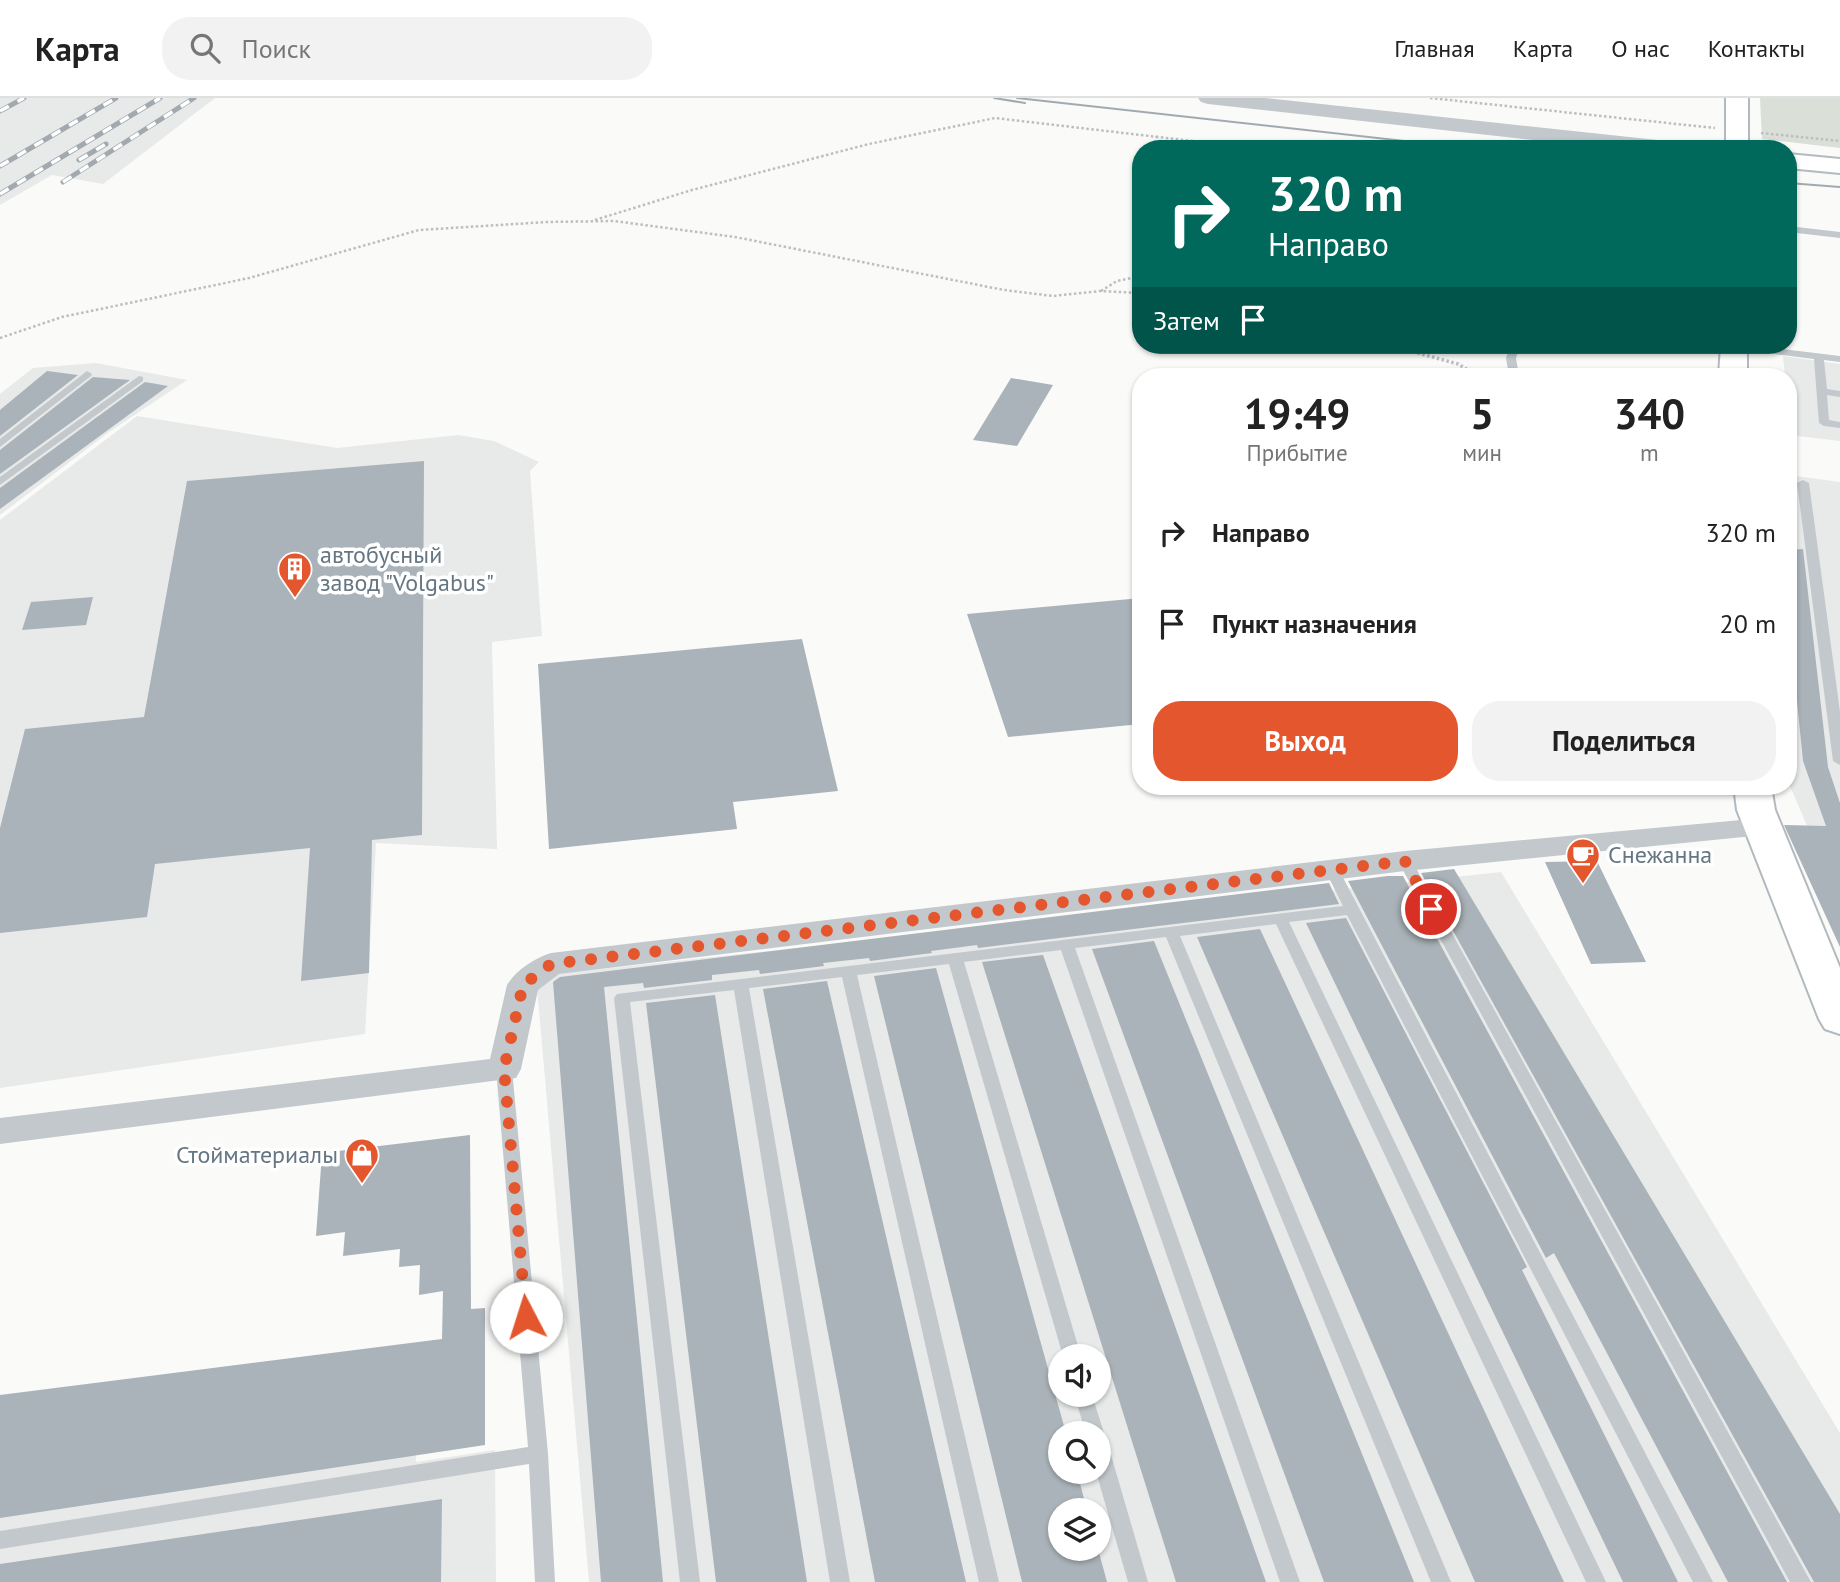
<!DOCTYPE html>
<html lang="ru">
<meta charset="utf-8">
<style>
:root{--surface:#fff;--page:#f2f2f2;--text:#222;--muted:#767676;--line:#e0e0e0;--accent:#e4572e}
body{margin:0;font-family:"PT Sans",sans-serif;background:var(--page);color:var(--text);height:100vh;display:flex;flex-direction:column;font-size:26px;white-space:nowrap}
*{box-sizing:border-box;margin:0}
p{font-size:23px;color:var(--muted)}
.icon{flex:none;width:38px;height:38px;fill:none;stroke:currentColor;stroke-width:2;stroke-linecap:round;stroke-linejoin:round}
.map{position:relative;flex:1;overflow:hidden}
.drawer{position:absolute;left:1132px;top:270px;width:665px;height:427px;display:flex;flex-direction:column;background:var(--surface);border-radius:28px;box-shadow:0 2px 5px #0004}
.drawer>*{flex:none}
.hud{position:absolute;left:1132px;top:42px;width:665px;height:214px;border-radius:28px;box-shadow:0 2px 5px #0004;background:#00695c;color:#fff;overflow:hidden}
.fabs{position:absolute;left:1048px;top:1246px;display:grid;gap:14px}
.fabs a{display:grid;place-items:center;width:63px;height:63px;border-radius:50%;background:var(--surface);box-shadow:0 2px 5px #0004;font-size:35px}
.pin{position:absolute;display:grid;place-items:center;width:60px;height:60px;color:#fff;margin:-30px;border:4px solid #fff;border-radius:50%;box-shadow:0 2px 7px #0007}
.me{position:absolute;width:77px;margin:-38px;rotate:355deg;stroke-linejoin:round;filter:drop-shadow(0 0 5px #0008)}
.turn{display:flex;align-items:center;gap:24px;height:147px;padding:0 21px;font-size:32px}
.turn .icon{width:91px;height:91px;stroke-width:2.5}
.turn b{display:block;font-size:49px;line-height:60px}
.then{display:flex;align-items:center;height:66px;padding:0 21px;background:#0003;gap:14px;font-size:26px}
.eta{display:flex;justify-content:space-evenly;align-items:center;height:119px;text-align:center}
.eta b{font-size:42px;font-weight:600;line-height:49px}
.button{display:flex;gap:14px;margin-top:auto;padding:14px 21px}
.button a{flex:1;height:80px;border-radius:28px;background:var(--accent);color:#fff;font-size:28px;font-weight:600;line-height:80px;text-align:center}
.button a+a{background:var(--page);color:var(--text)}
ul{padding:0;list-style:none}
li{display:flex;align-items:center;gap:21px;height:91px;padding:0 21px}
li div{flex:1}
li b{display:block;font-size:26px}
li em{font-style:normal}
header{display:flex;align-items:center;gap:42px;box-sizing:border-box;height:98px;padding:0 35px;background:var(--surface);border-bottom:2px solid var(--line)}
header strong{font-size:33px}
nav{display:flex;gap:38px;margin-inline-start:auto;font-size:24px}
.search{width:490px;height:63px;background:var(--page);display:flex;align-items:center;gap:18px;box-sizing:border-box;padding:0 24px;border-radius:28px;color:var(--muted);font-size:26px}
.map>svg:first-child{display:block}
.built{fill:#e8e9e9;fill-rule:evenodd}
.green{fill:#dadfd7}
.building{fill:#aab3b9}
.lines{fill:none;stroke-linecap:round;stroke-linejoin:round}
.secondary-casing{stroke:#b3babf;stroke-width:4}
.path-far1{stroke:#bbbfc2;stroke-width:2.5;stroke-dasharray:2.5 2.5;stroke-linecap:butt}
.path{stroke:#bbbfc2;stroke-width:3.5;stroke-dasharray:2.5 2.5;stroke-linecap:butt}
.service{fill:#c3c8cc;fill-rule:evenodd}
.minor{fill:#c3c8cc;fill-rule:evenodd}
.tertiary{fill:#c3c8cc;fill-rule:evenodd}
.secondary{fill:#fff;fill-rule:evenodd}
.tram{stroke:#a2aab0;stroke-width:2}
.rail-casing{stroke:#a2aab0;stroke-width:5}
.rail{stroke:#fff;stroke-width:3.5;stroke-dasharray:10;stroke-linecap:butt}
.route{stroke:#e4572e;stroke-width:12;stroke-dasharray:0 21.6}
.labels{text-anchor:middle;stroke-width:7;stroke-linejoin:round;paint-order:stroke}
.poi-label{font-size:24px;fill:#657683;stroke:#fff;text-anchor:start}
</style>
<header>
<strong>Карта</strong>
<div class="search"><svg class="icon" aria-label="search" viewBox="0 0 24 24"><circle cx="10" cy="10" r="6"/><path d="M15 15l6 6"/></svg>Поиск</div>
<nav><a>Главная</a><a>Карта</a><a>О нас</a><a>Контакты</a></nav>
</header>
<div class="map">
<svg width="1840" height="1484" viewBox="0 0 1840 1484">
<rect width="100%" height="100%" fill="#fafaf8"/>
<!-- built -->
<g class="built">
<polygon points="0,0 215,0 103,86 52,77 0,107"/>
<polygon points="1783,258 1840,266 1840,343 1789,337 1788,278 1785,278"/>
<polygon points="96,265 187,282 109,334 0,417 0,296 33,270"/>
<polygon points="137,318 337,350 458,337 494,343 539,364 530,373 542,538 492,544 497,751 376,745 365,936 0,990 0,422"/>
<polygon points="1788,377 1840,384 1840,805 1790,688 1789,677"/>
<path d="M1501,774L1840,1335V1484H589L536,878ZM1060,1258H1099V1297H1060ZM1060,1335H1099V1374H1060ZM1060,1412H1099V1451H1060Z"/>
<polygon points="417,1308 416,1364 495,1352 496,1484 0,1484 0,1362"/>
</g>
<!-- green -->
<polygon class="green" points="1760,0 1840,0 1840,50 1762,41"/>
<!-- building -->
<g class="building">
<polygon points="47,273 78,277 0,338 0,312"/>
<polygon points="93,279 130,282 0,376 0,352"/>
<polygon points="1011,280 1053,287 1017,348 973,342"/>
<polygon points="145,284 168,288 0,411 0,390"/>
<polygon points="424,363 422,737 372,742 369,875 301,883 310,750 155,766 147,819 0,835 0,730 25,631 144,619 187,383"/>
<polygon points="1803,451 1828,669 1840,705 1840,849 1784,727 1826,728 1803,663 1788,513 1788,452"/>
<polygon points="93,499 86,527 22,532 31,504"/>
<polygon points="1141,500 1141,626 1008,639 967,516"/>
<polygon points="802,541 838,693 733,704 737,731 549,751 538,566"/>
<polygon points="1597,763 1646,864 1591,866 1545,764"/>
<polygon points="1454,771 1840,1416 1840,1484 1814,1484 1421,775"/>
<polygon points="1388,778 1403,778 1787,1484 1728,1484 1554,1155 1546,1160 1348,783"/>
<polygon points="1329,785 1339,806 978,850 977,847 931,853 932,855 870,863 869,860 823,865 824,868 760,876 759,872 712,877 712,882 644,890 643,885 604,889 663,1484 601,1484 553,884 560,879"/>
<polygon points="1346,820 1527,1169 1522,1172 1678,1484 1623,1484 1306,825"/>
<polygon points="1260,831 1564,1484 1475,1484 1197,839"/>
<polygon points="1154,843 1414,1484 1324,1484 1092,851"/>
<polygon points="1043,857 1266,1484 1176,1484 982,864"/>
<polygon points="936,870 1066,1335 1060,1335 1060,1374 1077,1374 1087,1412 1060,1412 1060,1451 1098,1451 1107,1484 1022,1484 874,878"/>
<polygon points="827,883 966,1484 875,1484 763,891"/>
<polygon points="715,897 807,1484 716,1484 646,905"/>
<polygon points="470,1037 471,1211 485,1210 485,1347 0,1420 0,1297 442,1241 443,1193 419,1197 420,1167 399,1169 400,1151 343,1158 345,1134 316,1138 322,1055"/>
<polygon points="442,1401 441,1484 0,1484 0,1466"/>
</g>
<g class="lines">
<!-- secondary casing -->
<g class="secondary-casing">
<g id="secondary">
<rect x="1726" y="0" width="22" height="51"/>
<polygon points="1788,56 1840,61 1840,75 1788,70"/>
<polygon points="1721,247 1747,247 1747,278 1719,278"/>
<polygon points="1734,688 1771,688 1775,712 1840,870 1840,936 1825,931 1819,921 1737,712"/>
</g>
</g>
<!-- path-far1 -->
<g class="path-far1">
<polyline points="1430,0 1715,30"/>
<polyline points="1761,35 1840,43"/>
<polyline points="1156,38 1166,51"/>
<polyline points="595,122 692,92 869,46 995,20 1261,51"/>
<polyline points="1101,193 1117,183 1141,178"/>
<polyline points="0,240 62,219 249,180 419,132 547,124 614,123 735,139 1004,192 1053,198 1100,193 1141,195"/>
<polyline points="1386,247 1409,253"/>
</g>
<!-- path -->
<polyline class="path" points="1403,251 1458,266 1478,278"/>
<!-- service -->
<g class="service">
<polygon points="1788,128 1840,134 1840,140 1788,134"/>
<polygon points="1510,247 1520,247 1516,260 1519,278 1509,278 1506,260"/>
<polygon points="1730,247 1748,247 1840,258 1840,264 1824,262 1827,291 1840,293 1840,299 1827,297 1829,322 1840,324 1840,330 1824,328 1819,325 1814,261 1734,251 1730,250"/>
<polygon points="87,273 92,276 91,278 0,349 0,341"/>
<polygon points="139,278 143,279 143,283 0,387 0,379"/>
<polygon points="1803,382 1809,385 1840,614 1840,667 1833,663 1797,385"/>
<polygon points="1405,758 1412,763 1811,1484 1790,1484 1398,763"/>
<polygon points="1332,767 1339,772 1713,1484 1693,1484 1347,817 1289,824 1606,1484 1586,1484 1276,826 1180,838 1451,1484 1431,1484 1166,839 1075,850 1300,1484 1280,1484 1061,852 964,864 1081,1258 1063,1258 949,866 857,877 999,1484 979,1484 842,879 749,890 850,1484 830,1484 734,892 630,904 700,1484 680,1484 614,900 617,896 1343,808 1325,772"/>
<polygon points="504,965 510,967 512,971 548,1356 555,1484 535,1484 529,1366 0,1451 0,1433 528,1349 496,971 498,967"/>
<polygon points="1074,1297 1092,1297 1104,1335 1102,1341 1099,1342 1099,1335 1086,1335"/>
<polygon points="1099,1342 1106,1344 1109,1350 1148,1484 1128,1484 1096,1374 1099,1374"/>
</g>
<!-- minor -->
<path class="minor" d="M1763,720L1773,722L1778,729L1773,736L1405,773L559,876L538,892L521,971L516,980L0,1046V1020L490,961L507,887C516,872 535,860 551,855L1405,753Z"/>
<!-- tertiary -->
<polygon class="tertiary" points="1198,0 1265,0 1676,44 1684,46 1687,51 1614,51 1208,6 1201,4"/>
<!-- secondary -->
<use href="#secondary" class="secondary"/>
<!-- tram -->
<g class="tram">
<polyline points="994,0 1025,5"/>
<polyline points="1017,0 1476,51"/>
<polyline points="1788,85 1840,89"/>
</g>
<!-- rail casing -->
<g class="rail-casing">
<g id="rail">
<polyline points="0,13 24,0"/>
<polyline points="79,62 106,46"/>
<polyline points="0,68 116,0"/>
<polyline points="63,84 194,0"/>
<polyline points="0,96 160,0"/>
</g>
</g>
<!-- rail -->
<use href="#rail" class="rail"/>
</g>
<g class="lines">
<!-- route -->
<polyline class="route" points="526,1219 504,971 523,887 551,866 1405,763 1431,811"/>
</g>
<!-- icons -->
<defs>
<g id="building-pin" transform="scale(1.75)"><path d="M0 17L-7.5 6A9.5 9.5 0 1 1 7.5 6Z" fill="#e4572e" stroke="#fff"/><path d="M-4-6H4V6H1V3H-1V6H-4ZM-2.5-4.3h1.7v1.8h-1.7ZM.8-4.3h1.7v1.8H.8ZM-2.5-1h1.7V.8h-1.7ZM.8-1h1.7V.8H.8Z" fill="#fff"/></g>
<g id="cafe-pin" transform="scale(1.75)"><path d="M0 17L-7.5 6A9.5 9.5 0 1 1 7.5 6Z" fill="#e4572e" stroke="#fff"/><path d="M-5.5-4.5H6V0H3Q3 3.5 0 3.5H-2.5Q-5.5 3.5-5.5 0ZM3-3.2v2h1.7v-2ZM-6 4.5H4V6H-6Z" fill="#fff"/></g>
<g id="shop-pin" transform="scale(1.75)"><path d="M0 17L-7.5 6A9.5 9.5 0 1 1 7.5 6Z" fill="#e4572e" stroke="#fff"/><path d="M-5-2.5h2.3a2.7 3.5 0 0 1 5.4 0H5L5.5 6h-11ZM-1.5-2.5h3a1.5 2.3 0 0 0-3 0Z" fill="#fff"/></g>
</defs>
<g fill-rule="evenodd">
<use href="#building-pin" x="295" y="471"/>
<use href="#cafe-pin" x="1583" y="757"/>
<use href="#shop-pin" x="362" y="1057"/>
</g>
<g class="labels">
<!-- poi labels -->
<g class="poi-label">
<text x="320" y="465">автобусный<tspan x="320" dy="28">завод "Volgabus"</tspan></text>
<text x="1608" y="765">Снежанна</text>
<text x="338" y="1065" text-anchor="end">Стойматериалы</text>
</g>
</g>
</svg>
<div class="fabs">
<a><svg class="icon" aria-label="sound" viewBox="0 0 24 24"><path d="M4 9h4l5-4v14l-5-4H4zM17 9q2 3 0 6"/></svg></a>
<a><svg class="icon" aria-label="search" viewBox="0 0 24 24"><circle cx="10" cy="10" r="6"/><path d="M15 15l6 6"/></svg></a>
<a><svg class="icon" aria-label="layers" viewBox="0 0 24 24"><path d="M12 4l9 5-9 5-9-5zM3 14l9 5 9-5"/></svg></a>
</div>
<div class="pin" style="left:1431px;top:811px;background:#d93025"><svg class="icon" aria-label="arrive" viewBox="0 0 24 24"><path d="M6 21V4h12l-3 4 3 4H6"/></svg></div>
<svg class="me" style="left:526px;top:1219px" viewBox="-20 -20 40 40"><circle r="19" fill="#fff"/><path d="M0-13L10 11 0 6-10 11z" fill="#e4572e"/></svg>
<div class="hud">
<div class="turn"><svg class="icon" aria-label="right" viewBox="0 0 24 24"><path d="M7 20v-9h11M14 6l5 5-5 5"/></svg><div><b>320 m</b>Направо</div></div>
<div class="then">Затем<svg class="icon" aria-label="arrive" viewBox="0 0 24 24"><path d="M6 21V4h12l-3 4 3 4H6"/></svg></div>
</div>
<section class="drawer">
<div class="eta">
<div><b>19:49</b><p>Прибытие</p></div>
<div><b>5</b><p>мин</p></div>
<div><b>340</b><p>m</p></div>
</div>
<ul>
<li><svg class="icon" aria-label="right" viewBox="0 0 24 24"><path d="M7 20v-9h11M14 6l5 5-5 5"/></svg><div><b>Направо</b></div><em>320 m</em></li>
<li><svg class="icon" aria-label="arrive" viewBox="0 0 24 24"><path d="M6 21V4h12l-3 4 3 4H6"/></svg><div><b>Пункт назначения</b></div><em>20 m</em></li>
</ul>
<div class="button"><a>Выход</a><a>Поделиться</a></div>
</section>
</div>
